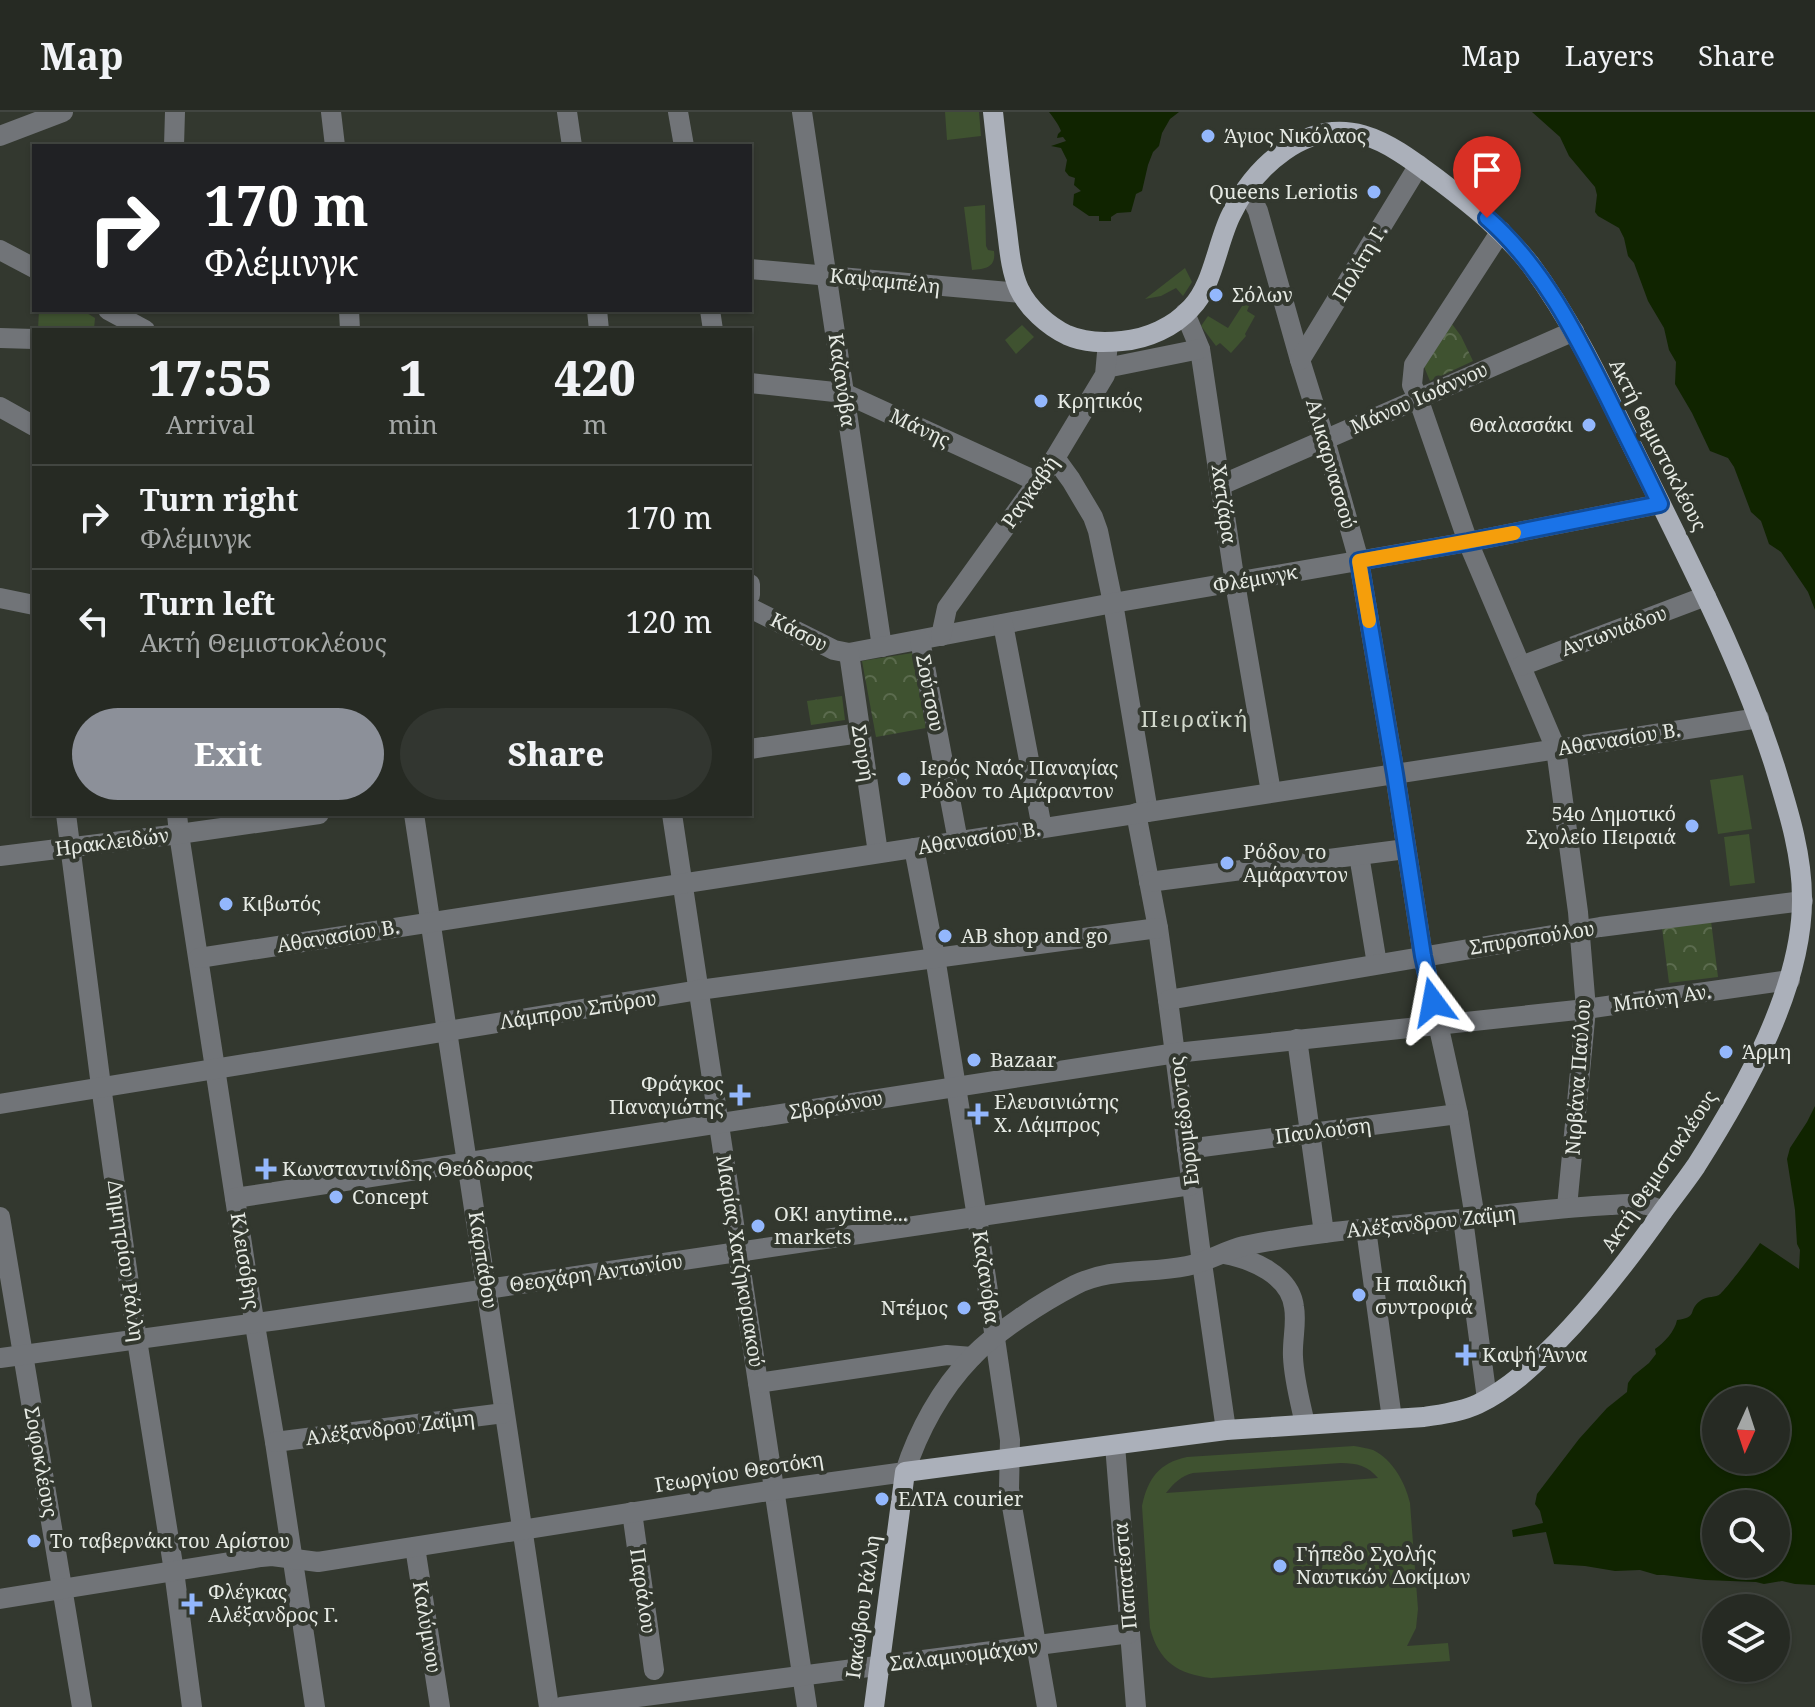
<!DOCTYPE html>
<meta charset="utf-8">
<style>
:root{--surface:#262a23;--page:#323630;--text:#f1f3f6;--muted:#a4a7a6;--line:#424641;--accent:#8c9099}
body{margin:0;font-family:"Noto Serif",serif;background:var(--page);color:var(--text);height:100vh;display:flex;flex-direction:column;font-size:30px;white-space:nowrap}
*{box-sizing:border-box;margin:0}
p{font-size:26px;color:var(--muted)}
.icon{flex:none;width:44px;height:44px;fill:none;stroke:currentColor;stroke-width:2;stroke-linecap:round;stroke-linejoin:round}
.map{position:relative;flex:1;overflow:hidden}
.details{position:absolute;left:32px;top:216px;width:720px;height:488px;display:flex;flex-direction:column;background:var(--surface);border-radius:0px;box-shadow:0 2px 6px #0004,0 0 0 2px var(--line)}
.details>*{flex:none}
.banner{position:absolute;left:32px;top:32px;width:720px;height:168px;border-radius:0px;box-shadow:0 2px 6px #0004,0 0 0 2px var(--line);background:#202124;color:#fff;overflow:hidden}
.needle{width:52px;rotate:183deg}
.buttons{position:absolute;left:1702px;top:1274px;display:grid;gap:16px}
.buttons a{display:grid;place-items:center;width:88px;height:88px;border-radius:50%;background:var(--surface);box-shadow:0 2px 6px #0004,0 0 0 2px var(--line);font-size:40px}
.pin{position:absolute;display:grid;place-items:center;width:68px;height:68px;color:#fff;margin:-82px -34px;border-radius:50% 50% 50% 0;rotate:-45deg;box-shadow:0 0 8px #0007}
.pin .icon{rotate:45deg}
.me{position:absolute;width:88px;margin:-44px;rotate:347deg;stroke-linejoin:round;filter:drop-shadow(0 0 6px #0008)}
.turn{display:flex;align-items:center;gap:28px;height:168px;padding:0 40px;font-size:36px}
.turn .icon{width:104px;height:104px;stroke-width:2.5}
.turn b{display:block;font-size:56px;line-height:68px}
.eta{display:flex;justify-content:space-evenly;align-items:center;height:136px;text-align:center}
.eta b{font-size:48px;font-weight:800;line-height:56px}
.button{display:flex;gap:16px;margin-top:auto;padding:16px 40px}
.button a{flex:1;height:92px;border-radius:48px;background:var(--accent);color:#fff;font-size:32px;font-weight:800;line-height:92px;text-align:center}
.button a+a{background:var(--page);color:var(--text)}
ul{padding:0;list-style:none}
li{display:flex;align-items:center;gap:24px;height:104px;padding:0 40px;border-top:2px solid var(--line)}
li div{flex:1}
li b{display:block;font-size:30px}
li em{font-style:normal}
header{display:flex;align-items:center;gap:48px;box-sizing:border-box;height:112px;padding:0 40px;background:var(--surface);border-bottom:2px solid var(--line)}
header strong{font-size:38px}
nav{display:flex;gap:44px;margin-inline-start:auto;font-size:28px}
.map>svg:first-child{display:block}
.park{fill:url(#park-crowns)}
.garden{fill:#3f5230;fill-rule:evenodd}
.water{fill:#102400;fill-rule:evenodd}
.lines{fill:none;stroke-linecap:round;stroke-linejoin:round}
.minor{stroke:#717478;stroke-width:20}
.major{stroke:#abb0ba;stroke-width:20}
.route-casing{stroke:#114b97;stroke-width:20}
.route{stroke:#1a73e8;stroke-width:14}
.slow{stroke:#f59e0b;stroke-width:14}
.poi-dot{fill:#93b7fd;stroke:#33382f;stroke-width:3}
.labels{text-anchor:middle;stroke-width:8;stroke-linejoin:round;paint-order:stroke}
.poi-label{font-size:20px;fill:#e6eae4;stroke:#33382f;text-anchor:start}
.street-label{font-size:20px;fill:#e6eae4;stroke:#33382f}
.neighbourhood-label{font-size:22px;letter-spacing:2px;fill:#d1d8cc;stroke:#33382f}
</style>
<header>
<strong>Map</strong>
<nav><a>Map</a><a>Layers</a><a>Share</a></nav>
</header>
<div class="map">
<svg width="1815" height="1595" viewBox="0 0 1815 1595">
<defs>
<pattern id="park-crowns" width="20" height="18" patternUnits="userSpaceOnUse" patternTransform="scale(2)"><rect width="20" height="18" fill="#3f5230"/><path d="M2 6a3 3 0 1 1 6 0M12 15a3 3 0 1 1 6 0" fill="none" stroke="#5b6b4e"/></pattern>
</defs>
<rect width="100%" height="100%" fill="#33382f"/>
<!-- park -->
<g class="park">
<polygon points="1452,212 1461,224 1473,249 1430,269 1422,250"/>
<polygon points="912,541 926,616 876,625 862,549"/>
<polygon points="842,584 845,608 811,613 807,589"/>
<polygon points="1711,809 1718,865 1669,871 1662,816"/>
</g>
<!-- garden -->
<g class="garden">
<polygon points="945,0 979,0 981,24 947,28"/>
<path d="M985,93L986,134L988,138L994,139C996,155 987,157 972,158L964,95Z"/>
<polygon points="1185,156 1192,170 1183,184 1176,176 1161,184 1145,187"/>
<polygon points="1244,191 1249,194 1247,199 1255,204 1245,222 1246,224 1231,241 1220,231 1216,234 1201,214 1208,204 1228,216"/>
<polygon points="39,198 82,198 95,206 94,217 38,217"/>
<polygon points="1022,213 1034,225 1016,242 1005,228"/>
<polygon points="1743,663 1752,717 1718,722 1710,668"/>
<polygon points="1749,722 1755,771 1730,774 1724,725"/>
<path d="M1354,1334C1360,1335 1367,1336 1373,1338C1393,1348 1405,1370 1410,1391L1418,1497L1416,1516L1407,1534L1448,1531L1450,1549L1211,1566C1178,1562 1159,1550 1150,1516L1142,1394C1148,1366 1159,1351 1187,1345ZM1341,1351C1357,1351 1368,1354 1378,1366L1166,1381C1174,1371 1181,1364 1193,1361Z"/>
</g>
<!-- water -->
<g class="water">
<path d="M1049,0H1179L1170,7L1162,21L1159,34L1153,40L1148,53L1142,79L1136,82L1131,100L1117,101L1111,105V109H1099V104H1089L1073,93L1074,82L1081,79L1074,73L1075,66L1069,64L1065,59L1067,48L1061,36L1051,34L1066,29L1063,25L1057,26L1058,22L1061,19C1059,13 1053,5 1049,0Z"/>
<polygon points="1532,0 1815,0 1815,498 1808,480 1781,440 1769,432 1761,409 1751,400 1734,355 1728,346 1710,339 1692,301 1675,272 1676,250 1669,238 1664,216 1648,189 1634,151 1628,144 1624,126 1619,116 1598,104 1595,100 1597,83 1595,75 1569,44 1560,25"/>
<path d="M1815,994V1473L1795,1472L1782,1469L1764,1472L1756,1470L1705,1468L1664,1463H1657L1640,1458L1615,1459L1585,1454L1554,1452L1546,1420L1513,1425L1512,1418L1543,1411L1540,1399L1535,1392L1537,1382L1579,1327L1607,1296L1627,1280L1628,1271L1633,1264L1649,1251L1656,1242L1655,1237C1664,1231 1675,1219 1677,1208C1699,1205 1687,1199 1700,1189C1706,1184 1712,1186 1719,1183C1724,1180 1755,1139 1760,1131L1799,1157L1800,1138L1797,1132L1795,1098L1787,1047L1790,1036L1807,1010ZM1776,1288V1348H1716V1288ZM1716,1392H1776V1452H1716Z"/>
</g>
<g class="lines">
<!-- minor -->
<g class="minor">
<polyline points="331,0 335,34"/>
<polyline points="567,0 572,34"/>
<polyline points="678,0 684,34"/>
<polyline points="802,0 882,535"/>
<polyline points="0,24 63,0"/>
<polyline points="174,34 175,0"/>
<polyline points="1246,78 1250,83 1258,99 1300,248 1325,328 1359,449 1395,662 1423,844 1458,1002 1475,1106"/>
<polyline points="1501,119 1414,253 1412,273 1418,286 1468,430 1556,637 1578,800 1586,897 1567,1095"/>
<polyline points="0,138 34,156"/>
<polyline points="750,157 1021,181"/>
<polyline points="108,198 145,218"/>
<polyline points="349,198 350,218"/>
<polyline points="597,198 599,218"/>
<polyline points="710,198 713,218"/>
<polyline points="1185,201 1200,237 1235,471 1271,680"/>
<polyline points="0,226 34,227"/>
<polyline points="1300,248 1419,53"/>
<polyline points="1106,256 1200,237"/>
<polyline points="750,271 844,281 1038,370"/>
<polyline points="0,295 34,314"/>
<polyline points="1055,346 1071,368 1093,405 1098,419 1113,491 1148,700"/>
<polyline points="1221,373 1574,219"/>
<polyline points="750,472 750,483"/>
<polyline points="0,486 34,493"/>
<polyline points="750,496 834,538 849,541 1113,491 1468,430 1660,392"/>
<polyline points="1003,512 1042,716"/>
<polyline points="941,524 947,496 1055,346 1105,263 1108,230"/>
<polyline points="920,528 958,729"/>
<polyline points="849,541 878,741"/>
<polyline points="1521,554 1706,484"/>
<polyline points="750,637 860,621"/>
<polyline points="1136,701 1158,816 1168,888 1202,1151 1226,1318"/>
<polyline points="66,702 101,974 137,1228 174,1459 192,1595"/>
<polyline points="177,702 179,722 250,1184 275,1330 315,1595"/>
<path d="M414,702C459,1000 505,1297 549,1595"/>
<polyline points="672,702 807,1595"/>
<polyline points="914,736 935,845 977,1105 1010,1328 1009,1377 1047,1595"/>
<polyline points="1359,743 1377,852"/>
<polyline points="0,744 179,722 319,702"/>
<polyline points="1149,770 1406,737"/>
<polyline points="199,846 1759,606"/>
<polyline points="1168,888 1600,815 1803,789"/>
<polyline points="1297,927 1324,1121"/>
<polyline points="0,992 699,878 1158,816"/>
<polyline points="1187,1037 1458,1002"/>
<polyline points="235,1086 1176,941 1586,897 1790,868"/>
<polyline points="0,1105 82,1595"/>
<polyline points="1463,1107 1487,1287"/>
<polyline points="1366,1117 1392,1307"/>
<path d="M1224,1142C1252,1147 1290,1163 1294,1195C1297,1211 1292,1228 1293,1245C1294,1268 1300,1289 1305,1312"/>
<polyline points="0,1246 278,1208 1191,1073"/>
<polyline points="758,1271 947,1243 972,1245"/>
<polyline points="275,1330 504,1301"/>
<polyline points="1115,1333 1136,1595"/>
<polyline points="632,1400 654,1558"/>
<polyline points="415,1435 440,1595"/>
<path d="M0,1487L261,1445L272,1444L318,1450L775,1378L905,1360C918,1319 941,1277 971,1246C997,1219 1042,1190 1075,1173C1111,1155 1149,1162 1187,1154C1207,1150 1224,1139 1244,1134C1321,1118 1400,1114 1478,1105C1522,1101 1566,1095 1610,1093C1622,1093 1635,1090 1646,1093C1652,1094 1658,1097 1663,1099"/>
<polyline points="561,1595 1130,1521"/>
</g>
<!-- major -->
<path class="major" d="M874,1595L905,1360L1226,1318L1424,1305C1442,1302 1461,1300 1478,1292C1509,1277 1534,1253 1557,1230C1597,1189 1630,1146 1663,1099C1674,1084 1685,1070 1696,1054C1743,980 1803,876 1802,786C1802,741 1788,698 1775,655C1742,551 1692,456 1644,358C1609,288 1577,215 1530,152C1504,119 1473,94 1440,69C1417,52 1391,31 1363,23C1305,7 1254,55 1231,103C1217,131 1213,174 1191,196C1174,215 1147,227 1122,229C1103,231 1085,231 1067,223C1048,214 1028,196 1019,177C1010,157 1009,133 1006,111C1001,74 997,37 993,0"/>
</g>
<g class="lines">
<!-- route casing -->
<g class="route-casing">
<path id="route" d="M1433,890L1423,844L1395,662L1359,449L1468,430L1660,392C1643,356 1625,321 1608,286C1576,222 1542,154 1487,106"/>
</g>
<!-- route -->
<use href="#route" class="route"/>
<!-- slow -->
<polyline class="slow" points="1369,509 1359,449 1514,421"/>
</g>
<!-- markers -->
<g class="poi-dot">
<circle cx="1208" cy="24" r="8"/>
<circle cx="1374" cy="80" r="8"/>
<circle cx="1216" cy="183" r="8"/>
<circle cx="1041" cy="289" r="8"/>
<circle cx="1589" cy="313" r="8"/>
<circle cx="904" cy="667" r="8"/>
<circle cx="1692" cy="714" r="8"/>
<circle cx="1227" cy="751" r="8"/>
<circle cx="226" cy="792" r="8"/>
<circle cx="945" cy="824" r="8"/>
<circle cx="1726" cy="940" r="8"/>
<circle cx="974" cy="948" r="8"/>
<path d="M736 971h8v8h8v8h-8v8h-8v-8h-8v-8h8z"/>
<path d="M974 990h8v8h8v8h-8v8h-8v-8h-8v-8h8z"/>
<path d="M262 1045h8v8h8v8h-8v8h-8v-8h-8v-8h8z"/>
<circle cx="336" cy="1085" r="8"/>
<circle cx="758" cy="1114" r="8"/>
<circle cx="1359" cy="1183" r="8"/>
<circle cx="964" cy="1196" r="8"/>
<path d="M1462 1231h8v8h8v8h-8v8h-8v-8h-8v-8h8z"/>
<circle cx="882" cy="1387" r="8"/>
<circle cx="34" cy="1429" r="8"/>
<circle cx="1280" cy="1454" r="8"/>
<path d="M188 1480h8v8h8v8h-8v8h-8v-8h-8v-8h8z"/>
</g>
<g class="labels">
<!-- poi labels -->
<g class="poi-label">
<text x="1224" y="31">Άγιος Νικόλαος</text>
<text x="1358" y="87" text-anchor="end">Queens Leriotis</text>
<text x="1232" y="190">Σόλων</text>
<text x="1057" y="296">Κρητικός</text>
<text x="1573" y="320" text-anchor="end">Θαλασσάκι</text>
<text x="920" y="663">Ιερός Ναός Παναγίας<tspan x="920" dy="23">Ρόδον το Αμάραντον</tspan></text>
<text x="1676" y="709" text-anchor="end">54ο Δημοτικό<tspan x="1676" dy="23">Σχολείο Πειραιά</tspan></text>
<text x="1243" y="747">Ρόδον το<tspan x="1243" dy="23">Αμάραντον</tspan></text>
<text x="242" y="799">Κιβωτός</text>
<text x="961" y="831">AB shop and go</text>
<text x="1742" y="947">Άρμη</text>
<text x="990" y="955">Bazaar</text>
<text x="724" y="979" text-anchor="end">Φράγκος<tspan x="724" dy="23">Παναγιώτης</tspan></text>
<text x="994" y="997">Ελευσινιώτης<tspan x="994" dy="23">Χ. Λάμπρος</tspan></text>
<text x="282" y="1064">Κωνσταντινίδης Θεόδωρος</text>
<text x="352" y="1092">Concept</text>
<text x="774" y="1109">OK! anytime...<tspan x="774" dy="23">markets</tspan></text>
<text x="1375" y="1179">Η παιδική<tspan x="1375" dy="23">συντροφιά</tspan></text>
<text x="948" y="1203" text-anchor="end">Ντέμος</text>
<text x="1482" y="1250">Καψή Άννα</text>
<text x="898" y="1394">ΕΛΤΑ courier</text>
<text x="50" y="1436">Το ταβερνάκι του Αρίστου</text>
<text x="1296" y="1449">Γήπεδο Σχολής<tspan x="1296" dy="23">Ναυτικών Δοκίμων</tspan></text>
<text x="208" y="1487">Φλέγκας<tspan x="208" dy="23">Αλέξανδρος Γ.</tspan></text>
</g>
<!-- street labels -->
<g class="street-label">
<text transform="translate(1360 151) rotate(-59)" y="7">Πολίτη Γ.</text>
<text transform="translate(885 169) rotate(6)" y="7">Καψαμπέλη</text>
<text transform="translate(842 268) rotate(82)" y="7">Καζανόβα</text>
<text transform="translate(1419 286) rotate(-24)" y="7">Μάνου Ιωάννου</text>
<text transform="translate(920 316) rotate(25)" y="7">Μάνης</text>
<text transform="translate(1658 333) rotate(63)" y="7">Ακτή Θεμιστοκλέους</text>
<text transform="translate(1331 352) rotate(74)" y="7">Αλικαρνασσού</text>
<text transform="translate(1030 380) rotate(-55)" y="7">Ραγκαβή</text>
<text transform="translate(1224 392) rotate(82)" y="7">Χατζάρα</text>
<text transform="translate(1255 467) rotate(-10)" y="7">Φλέμινγκ</text>
<text transform="translate(1614 519) rotate(-20)" y="7">Αντωνιάδου</text>
<text transform="translate(799 520) rotate(27)" y="7">Κάσου</text>
<text transform="translate(930 581) rotate(79)" y="7">Σούτσου</text>
<text transform="translate(1619 627) rotate(-9)" y="7">Αθανασίου Β.</text>
<text transform="translate(863 641) rotate(81)" y="7">Σουρή</text>
<text transform="translate(979 726) rotate(-9)" y="7">Αθανασίου Β.</text>
<text transform="translate(112 730) rotate(-7)" y="7">Ηρακλειδών</text>
<text transform="translate(338 824) rotate(-9)" y="7">Αθανασίου Β.</text>
<text transform="translate(1532 826) rotate(-9)" y="7">Σπυροπούλου</text>
<text transform="translate(1662 886) rotate(-8)" y="7">Μπόνη Αν.</text>
<text transform="translate(578 898) rotate(-9)" y="7">Λάμπρου Σπύρου</text>
<text transform="translate(1578 965) rotate(-86)" y="7">Νιρβάνα Παύλου</text>
<text transform="translate(836 993) rotate(-9)" y="7">Σβορώνου</text>
<text transform="translate(1184 1009) rotate(-97)" y="7">Ευρυμέδοντος</text>
<text transform="translate(1323 1019) rotate(-7)" y="7">Παυλούση</text>
<text transform="translate(1659 1059) rotate(-56)" y="7">Ακτή Θεμιστοκλέους</text>
<text transform="translate(1431 1110) rotate(-6)" y="7">Αλέξανδρου Ζαΐμη</text>
<text transform="translate(483 1148) rotate(81)" y="7">Καρπάθου</text>
<text transform="translate(126 1149) rotate(82)" y="7">Δημητρίου Ράλλη</text>
<text transform="translate(245 1149) rotate(81)" y="7">Κλεισόβης</text>
<text transform="translate(740 1149) rotate(81)" y="7">Μαρίας Χατζηκυριακού</text>
<text transform="translate(596 1161) rotate(-8)" y="7">Θεοχάρη Αντωνίου</text>
<text transform="translate(986 1165) rotate(82)" y="7">Καζανόβα</text>
<text transform="translate(390 1316) rotate(-7)" y="7">Αλέξανδρου Ζαΐμη</text>
<text transform="translate(41 1350) rotate(80)" y="7">Σοφοκλέους</text>
<text transform="translate(739 1360) rotate(-9)" y="7">Γεωργίου Θεοτόκη</text>
<text transform="translate(1125 1464) rotate(-95)" y="7">Παπατέστα</text>
<text transform="translate(643 1479) rotate(82)" y="7">Παράλου</text>
<text transform="translate(863 1495) rotate(-82)" y="7">Ιακώβου Ράλλη</text>
<text transform="translate(427 1515) rotate(81)" y="7">Καλύμνου</text>
<text transform="translate(964 1543) rotate(-7)" y="7">Σαλαμινομάχων</text>
</g>
<!-- neighbourhood labels -->
<g class="neighbourhood-label">
<text x="1195" y="615">Πειραϊκή</text>
</g>
</g>
</svg>
<div class="buttons">
<a><svg class="needle" viewBox="-14 -14 28 28"><path d="M0-13l5 13h-10z" fill="#e53935"/><path d="M0 13l5-13h-10z" fill="#a4a7a6"/></svg></a>
<a><svg class="icon" aria-label="search" viewBox="0 0 24 24"><circle cx="10" cy="10" r="6"/><path d="M15 15l6 6"/></svg></a>
<a><svg class="icon" aria-label="layers" viewBox="0 0 24 24"><path d="M12 4l9 5-9 5-9-5zM3 14l9 5 9-5"/></svg></a>
</div>
<div class="pin" style="left:1487px;top:106px;background:#d93025"><svg class="icon" aria-label="arrive" viewBox="0 0 24 24"><path d="M6 21V4h12l-3 4 3 4H6"/></svg></div>
<svg class="me" style="left:1433px;top:890px" viewBox="-20 -20 40 40"><path d="M0-17L14 15 0 8-14 15z" fill="#1a73e8" stroke="#fff" stroke-width="4"/></svg>
<div class="banner">
<div class="turn"><svg class="icon" aria-label="right" viewBox="0 0 24 24"><path d="M7 20v-9h11M14 6l5 5-5 5"/></svg><div><b>170 m</b>Φλέμινγκ</div></div>
</div>
<section class="details">
<div class="eta">
<div><b>17:55</b><p>Arrival</p></div>
<div><b>1</b><p>min</p></div>
<div><b>420</b><p>m</p></div>
</div>
<ul>
<li><svg class="icon" aria-label="right" viewBox="0 0 24 24"><path d="M7 20v-9h11M14 6l5 5-5 5"/></svg><div><b>Turn right</b><p>Φλέμινγκ</p></div><em>170 m</em></li>
<li><svg class="icon" aria-label="left" viewBox="0 0 24 24"><path d="M17 20v-9H6M10 6l-5 5 5 5"/></svg><div><b>Turn left</b><p>Ακτή Θεμιστοκλέους</p></div><em>120 m</em></li>
</ul>
<div class="button"><a>Exit</a><a>Share</a></div>
</section>
</div>
